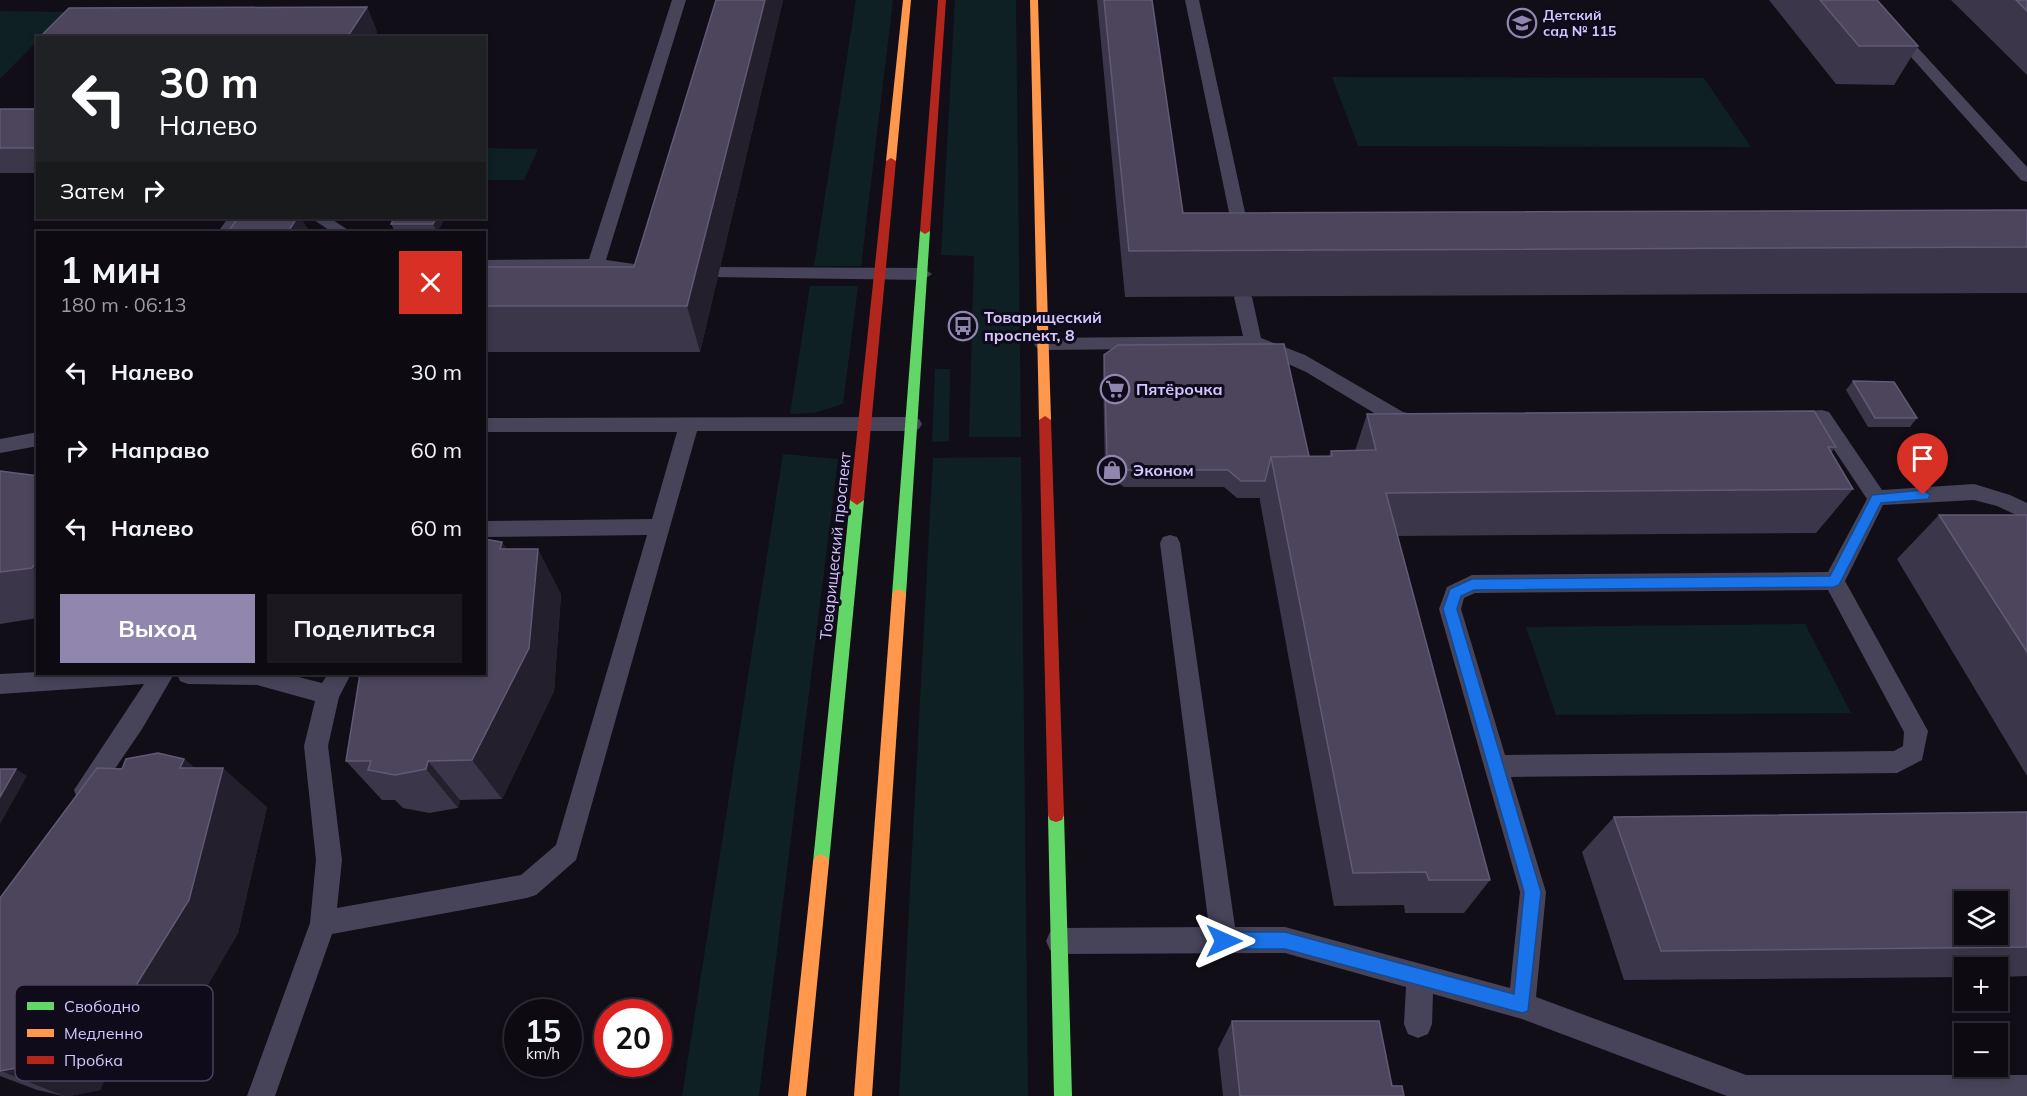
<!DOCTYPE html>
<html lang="ru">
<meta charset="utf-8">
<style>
:root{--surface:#0d0a12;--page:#1b1820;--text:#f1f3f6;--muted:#9a9a9f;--line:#2d2b32;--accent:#9086ae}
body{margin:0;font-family:Mulish,sans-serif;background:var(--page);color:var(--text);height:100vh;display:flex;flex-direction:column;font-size:22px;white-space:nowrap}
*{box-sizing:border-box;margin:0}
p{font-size:20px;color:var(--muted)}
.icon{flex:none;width:33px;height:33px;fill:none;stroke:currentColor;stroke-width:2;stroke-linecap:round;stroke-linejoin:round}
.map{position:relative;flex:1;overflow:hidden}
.side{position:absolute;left:36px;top:231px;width:450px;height:444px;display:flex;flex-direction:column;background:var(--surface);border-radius:0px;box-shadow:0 3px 9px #0003,0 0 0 2px var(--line)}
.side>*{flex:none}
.banner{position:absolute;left:36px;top:36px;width:450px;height:183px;border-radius:0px;box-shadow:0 3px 9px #0003,0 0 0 2px var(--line);background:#202124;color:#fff;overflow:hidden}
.buttons{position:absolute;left:1954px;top:891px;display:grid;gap:12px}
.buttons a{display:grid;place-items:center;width:54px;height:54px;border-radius:0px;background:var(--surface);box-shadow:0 3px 9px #0003,0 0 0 2px var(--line);font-size:30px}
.speed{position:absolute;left:504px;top:999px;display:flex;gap:12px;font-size:30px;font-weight:700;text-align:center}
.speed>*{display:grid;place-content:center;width:78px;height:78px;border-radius:50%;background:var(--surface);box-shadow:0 3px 9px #0003,0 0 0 2px var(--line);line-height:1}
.speed small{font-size:15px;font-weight:400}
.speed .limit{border:9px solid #d22;background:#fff;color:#111}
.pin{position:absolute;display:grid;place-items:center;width:51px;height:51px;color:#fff;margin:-62px -26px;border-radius:50% 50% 50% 0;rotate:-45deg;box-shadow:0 0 6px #0007}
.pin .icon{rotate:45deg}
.me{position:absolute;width:66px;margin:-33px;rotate:90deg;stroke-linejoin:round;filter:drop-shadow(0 0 4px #0008)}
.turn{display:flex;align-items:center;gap:21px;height:126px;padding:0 24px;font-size:27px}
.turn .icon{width:78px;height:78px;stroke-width:2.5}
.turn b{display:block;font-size:42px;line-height:51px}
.then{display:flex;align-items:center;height:57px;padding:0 24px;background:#0003;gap:12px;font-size:22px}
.round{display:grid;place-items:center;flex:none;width:63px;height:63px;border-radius:0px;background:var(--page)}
.summary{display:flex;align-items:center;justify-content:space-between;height:102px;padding:0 24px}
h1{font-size:36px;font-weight:700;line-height:45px}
.action{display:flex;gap:12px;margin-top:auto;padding:12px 24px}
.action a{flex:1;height:69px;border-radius:0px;background:var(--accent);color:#fff;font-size:24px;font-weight:700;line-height:69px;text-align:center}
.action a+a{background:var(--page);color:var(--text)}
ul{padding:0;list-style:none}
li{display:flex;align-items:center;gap:18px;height:78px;padding:0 24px}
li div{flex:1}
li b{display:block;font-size:22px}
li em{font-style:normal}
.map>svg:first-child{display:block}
.green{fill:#0e2023}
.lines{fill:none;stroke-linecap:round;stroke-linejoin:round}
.lane{fill:#474459;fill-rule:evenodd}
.fast{fill:#63d668;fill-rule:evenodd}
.slow{fill:#ff974d;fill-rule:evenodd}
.jam{fill:#b3261e;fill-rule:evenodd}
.wall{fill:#3b3649}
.shaded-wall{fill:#241f2d}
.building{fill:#4c455c;stroke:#615a76;stroke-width:1.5;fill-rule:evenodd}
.route{fill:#1a73e8;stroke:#114b97;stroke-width:1.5}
.labels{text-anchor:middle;stroke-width:6;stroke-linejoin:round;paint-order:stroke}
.far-poi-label{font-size:14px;font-weight:bold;fill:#d4c6fe;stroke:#100b1b;text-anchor:start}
.poi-label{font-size:16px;font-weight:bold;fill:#d4c6fe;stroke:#100b1b;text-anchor:start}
.street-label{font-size:16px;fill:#d4c6fe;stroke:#100b1b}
.key{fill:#100b1b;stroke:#4b435f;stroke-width:1.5}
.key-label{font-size:16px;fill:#d4c6fe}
</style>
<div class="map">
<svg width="2027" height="1096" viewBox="0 0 2027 1096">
<rect width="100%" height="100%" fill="#110e18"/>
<!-- green -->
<g class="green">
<polygon points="856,0 893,0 861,266 814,266"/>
<polygon points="955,0 1016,0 1021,437 969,437 974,256 941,255"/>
<polygon points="0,11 65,12 0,79"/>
<polygon points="1332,77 1704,78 1751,147 1358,146"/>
<polygon points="485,148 538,149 524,180 485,180"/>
<polygon points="810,286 858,286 843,404 814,413 790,414"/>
<polygon points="935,369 950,369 949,441 932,442"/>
<polygon points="783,454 838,459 759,1096 682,1096"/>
<polygon points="1021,457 1028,1096 899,1096 933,458"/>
<polygon points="1805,624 1851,713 1556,715 1526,627"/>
</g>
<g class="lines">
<!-- lane -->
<g class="lane">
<polygon points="672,0 686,0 606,260 655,267 658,271 655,275 649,277 596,269 484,270 484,260 589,259"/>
<polygon points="1185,0 1199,0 1246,217 1245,241 1237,246 1229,241 1230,217"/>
<polygon points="1860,0 1874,0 2027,167 2027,182 2021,180"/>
<polygon points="228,218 244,218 234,232 218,232"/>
<polygon points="311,218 330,218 351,232 332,232"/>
<polygon points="719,267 923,268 932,274 923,280 713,277 710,273 713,269"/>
<polygon points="1243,291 1252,297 1261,338 1305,355 1403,412 1422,416 1425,421 1422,426 1408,427 1389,422 1306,372 1253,348 1043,350 1037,348 1034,344 1037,340 1043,338 1243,336 1234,297"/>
<path d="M1822,410L1829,412L1882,490L1974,484L2010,495L2027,503V520L1997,506L1974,500L1883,505L1845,581L1928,731L1922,760L1897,773L1511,777L1546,892L1536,997L1746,1075H2027V1096H1727L1522,1019L1433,994L1432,1024L1428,1034L1418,1038L1408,1034L1404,1024L1406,987L1285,953L1059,954L1050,950L1046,941L1050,932L1059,928L1209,927L1160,543L1163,537L1170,535L1177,537L1180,543L1235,927H1285L1510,988L1520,892L1439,609L1447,587L1472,575L1828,572L1867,499L1817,424L1784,423L1781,418L1784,413ZM1828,590L1904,732L1903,746L1894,751L1505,755L1461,609L1464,598L1475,593Z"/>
<polygon points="912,417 919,419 922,424 919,429 912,431 697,431 576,860 536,895 527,898 332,934 275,1096 247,1096 310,923 316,860 304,746 315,701 257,685 188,684 180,681 177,674 287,674 322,683 328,674 351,674 339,697 328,746 342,860 337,908 521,875 556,845 647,535 484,537 484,521 652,519 677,432 484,432 484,418"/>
<polygon points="38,432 38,446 0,453 0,439"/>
<polygon points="38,672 174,674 142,729 95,798 86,801 77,798 74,790 144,684 0,694 0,674"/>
</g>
<!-- fast -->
<g class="fast">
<polygon points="925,228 930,231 906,595 904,599 894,599 892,595 920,231"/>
<polygon points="857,495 864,500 829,862 827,867 821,870 815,867 813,862 850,500"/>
<polygon points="1056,808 1062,810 1064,815 1072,1096 1054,1096 1048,815 1050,810"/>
</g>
<!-- slow -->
<g class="slow">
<polygon points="903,0 911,0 896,161 891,164 886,161"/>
<polygon points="1030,0 1038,0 1051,420 1045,424 1039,420"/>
<polygon points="899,589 904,591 906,595 872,1096 854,1096 892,595 894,591"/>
<polygon points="821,854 827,857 829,862 806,1096 788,1096 813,862 815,857"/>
</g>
<!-- jam -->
<g class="jam">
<polygon points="938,0 946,0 930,231 925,234 920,231"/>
<polygon points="891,158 896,161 864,500 857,505 850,500 886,161"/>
<polygon points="1045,416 1051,420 1064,815 1062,820 1056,822 1050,820 1048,815 1039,420"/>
</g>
</g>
<!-- wall -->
<g class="wall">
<polygon points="716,0 783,0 700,352 484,352 484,267 634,267"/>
<polygon points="1097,0 1152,0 1183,213 2027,210 2027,293 1125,297"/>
<polygon points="1769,0 1877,0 1918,46 1894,85 1836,84"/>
<polygon points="1951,0 2027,0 2027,75"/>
<polygon points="367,7 377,32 374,38 42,38 41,36"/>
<rect x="0" y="109" width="38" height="64"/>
<polygon points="394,218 443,218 444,220 437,232 395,232 391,224"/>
<polygon points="1104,355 1309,456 1329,456 1331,451 1355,451 1367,414 1836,447 1831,452 1853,489 1816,533 1397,536 1490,880 1464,913 1405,913 1404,905 1334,906 1260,501 1260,498 1237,498 1224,487 1124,487 1105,473 1103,373"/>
<polygon points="1853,381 1917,418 1910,427 1868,427 1846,390"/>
<polygon points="0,471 38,476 38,618 0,624"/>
<polygon points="1939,515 2027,515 2027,776 1897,559"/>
<polygon points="502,542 506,549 561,594 554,691 502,799 460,800 458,808 429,813 403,808 395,800 382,800 346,761"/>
<polygon points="184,759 195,768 267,807 238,933 153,1079 105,1079 100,1090 69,1096 63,1096 37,1090 0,1076 0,898 122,769"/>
<polygon points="2027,812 2027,976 1998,977 1998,968 1965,968 1965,977 1624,980 1582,852 1614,817"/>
<polygon points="1232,1021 1392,1086 1404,1096 1223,1096 1218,1049"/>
</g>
<!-- shaded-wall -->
<g class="shaded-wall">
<polygon points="765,0 783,0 700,352 687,306"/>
<polygon points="367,7 377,32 374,38 349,38 348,36"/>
<polygon points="297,218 301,218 310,232 288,232"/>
<polygon points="436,218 443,218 444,220 437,232 433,224"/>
<polygon points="502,542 527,587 500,549"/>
<polygon points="538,549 561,594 554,691 502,799 472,760"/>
<polygon points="38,560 38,572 32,568"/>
<polygon points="184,759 218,788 223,768 267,807 238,933 153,1079 94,1053 180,768"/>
<polygon points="428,761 460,800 458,808 426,769"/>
<polygon points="16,769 27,776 0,824 0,797"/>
<polygon points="43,1052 105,1079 100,1090 69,1096 64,1096 1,1071"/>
</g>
<!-- building -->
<g class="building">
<polygon points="716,0 765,0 687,306 484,306 484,267 634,267"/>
<polygon points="1104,0 1152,0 1183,213 2027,210 2027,247 1129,251"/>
<polygon points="1820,0 1877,0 1918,46 1859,46"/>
<polygon points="2016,0 2027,0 2027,11"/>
<polygon points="367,7 348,36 227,36 226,38 164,38 165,36 41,36 69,8"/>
<rect x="0" y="109" width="38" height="39"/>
<polygon points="238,218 297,218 288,232 228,232"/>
<polygon points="394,218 436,218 433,224 391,224"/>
<polygon points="1284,344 1309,456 1271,457 1265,481 1241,481 1228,470 1125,470 1107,456 1104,355 1118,345"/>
<polygon points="1853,381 1894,382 1917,418 1875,418"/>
<polygon points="1814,411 1836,447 1828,447 1853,489 1386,493 1490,880 1429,880 1426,872 1353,873 1271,457 1332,456 1331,451 1376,450 1367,414"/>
<polygon points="0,471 38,476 38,560 32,568 0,572"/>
<polygon points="1939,515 2027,515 2027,652"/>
<polygon points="484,539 502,542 500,549 538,549 529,648 472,760 428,761 426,769 395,775 368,770 371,761 346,761 360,674 484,674"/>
<polygon points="158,753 184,759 180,768 223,768 189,900 94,1053 43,1052 38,1064 0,1071 0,898 97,768 122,769 126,759"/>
<polygon points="0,769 16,769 0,797"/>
<path d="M2027,812V947L1661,951L1614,817ZM1965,902H1998V934H1965Z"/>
<polygon points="1232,1021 1379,1021 1392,1086 1402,1086 1404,1096 1240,1096"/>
</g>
<!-- route -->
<polygon class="route" points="1923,490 1930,495 1928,499 1881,503 1839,585 1834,587 1474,590 1461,596 1457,609 1541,892 1528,1011 1522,1013 1285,949 1224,949 1218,947 1216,941 1218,935 1224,932 1285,932 1514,994 1524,892 1443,609 1450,589 1472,579 1830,576 1872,495"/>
<!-- icons -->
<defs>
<g id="school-ring" transform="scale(1.5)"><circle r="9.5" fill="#100b1b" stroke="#9086ae" stroke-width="1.5"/><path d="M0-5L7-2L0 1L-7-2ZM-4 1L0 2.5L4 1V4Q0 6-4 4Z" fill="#9086ae"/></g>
<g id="bus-ring" transform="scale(1.5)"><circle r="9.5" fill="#100b1b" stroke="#9086ae" stroke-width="1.5"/><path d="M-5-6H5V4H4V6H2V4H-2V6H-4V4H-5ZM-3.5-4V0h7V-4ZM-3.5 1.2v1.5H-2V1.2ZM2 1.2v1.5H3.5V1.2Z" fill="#9086ae"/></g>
<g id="supermarket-ring" transform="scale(1.5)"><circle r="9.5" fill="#100b1b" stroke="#9086ae" stroke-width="1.5"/><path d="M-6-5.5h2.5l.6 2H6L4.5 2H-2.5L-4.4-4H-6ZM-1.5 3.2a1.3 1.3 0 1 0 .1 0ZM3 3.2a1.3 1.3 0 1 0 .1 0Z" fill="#9086ae"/></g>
<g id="shop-ring" transform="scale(1.5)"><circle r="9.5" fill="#100b1b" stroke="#9086ae" stroke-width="1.5"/><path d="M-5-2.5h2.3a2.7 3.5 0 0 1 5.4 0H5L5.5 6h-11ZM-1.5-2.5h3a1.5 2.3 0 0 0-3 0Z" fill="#9086ae"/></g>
</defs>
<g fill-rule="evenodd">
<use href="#school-ring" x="1522" y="23"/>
<use href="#bus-ring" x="963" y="326"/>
<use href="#supermarket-ring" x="1115" y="389"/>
<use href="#shop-ring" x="1112" y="470"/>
</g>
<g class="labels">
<!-- far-poi labels -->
<g class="far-poi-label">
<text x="1543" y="20">Детский<tspan x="1543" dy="16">сад № 115</tspan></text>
</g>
<!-- poi labels -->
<g class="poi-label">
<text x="984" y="323">Товарищеский<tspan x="984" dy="18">проспект, 8</tspan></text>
<text x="1136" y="395">Пятёрочка</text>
<text x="1133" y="476">Эконом</text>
</g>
<!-- street labels -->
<g class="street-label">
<text transform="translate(835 546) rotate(-84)" y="6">Товарищеский проспект</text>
</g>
</g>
<!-- legend -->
<rect x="15" y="985" width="198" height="96" rx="9" class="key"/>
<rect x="27" y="1002" width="27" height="8" fill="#63d668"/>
<rect x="27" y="1029" width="27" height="8" fill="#ff974d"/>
<rect x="27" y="1056" width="27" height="8" fill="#b3261e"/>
<g class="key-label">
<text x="64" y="1012">Свободно</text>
<text x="64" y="1039">Медленно</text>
<text x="64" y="1066">Пробка</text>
</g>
</svg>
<div class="buttons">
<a><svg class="icon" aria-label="layers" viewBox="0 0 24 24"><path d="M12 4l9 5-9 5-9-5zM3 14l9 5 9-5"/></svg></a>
<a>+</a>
<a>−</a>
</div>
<div class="speed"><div>15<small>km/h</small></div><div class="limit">20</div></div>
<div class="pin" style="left:1923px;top:495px;background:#d93025"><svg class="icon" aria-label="arrive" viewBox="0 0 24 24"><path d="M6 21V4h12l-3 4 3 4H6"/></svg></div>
<svg class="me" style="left:1224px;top:941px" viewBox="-20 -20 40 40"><path d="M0-17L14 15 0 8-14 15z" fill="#1a73e8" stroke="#fff" stroke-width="4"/></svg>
<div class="banner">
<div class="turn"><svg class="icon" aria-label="left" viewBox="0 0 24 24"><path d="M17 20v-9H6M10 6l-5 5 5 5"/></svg><div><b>30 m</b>Налево</div></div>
<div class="then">Затем<svg class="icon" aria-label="right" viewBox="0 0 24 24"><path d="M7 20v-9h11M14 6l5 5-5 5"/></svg></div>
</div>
<section class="side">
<div class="summary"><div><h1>1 мин</h1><p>180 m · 06:13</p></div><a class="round" style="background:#d93025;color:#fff"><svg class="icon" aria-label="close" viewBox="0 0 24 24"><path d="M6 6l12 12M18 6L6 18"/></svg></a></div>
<ul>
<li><svg class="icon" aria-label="left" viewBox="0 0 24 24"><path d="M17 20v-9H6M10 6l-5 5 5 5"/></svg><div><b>Налево</b></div><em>30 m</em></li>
<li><svg class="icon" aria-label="right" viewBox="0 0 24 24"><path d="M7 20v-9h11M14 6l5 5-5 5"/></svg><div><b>Направо</b></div><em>60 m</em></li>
<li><svg class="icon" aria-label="left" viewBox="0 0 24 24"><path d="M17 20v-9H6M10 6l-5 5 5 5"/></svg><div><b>Налево</b></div><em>60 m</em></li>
</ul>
<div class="action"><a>Выход</a><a>Поделиться</a></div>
</section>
</div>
